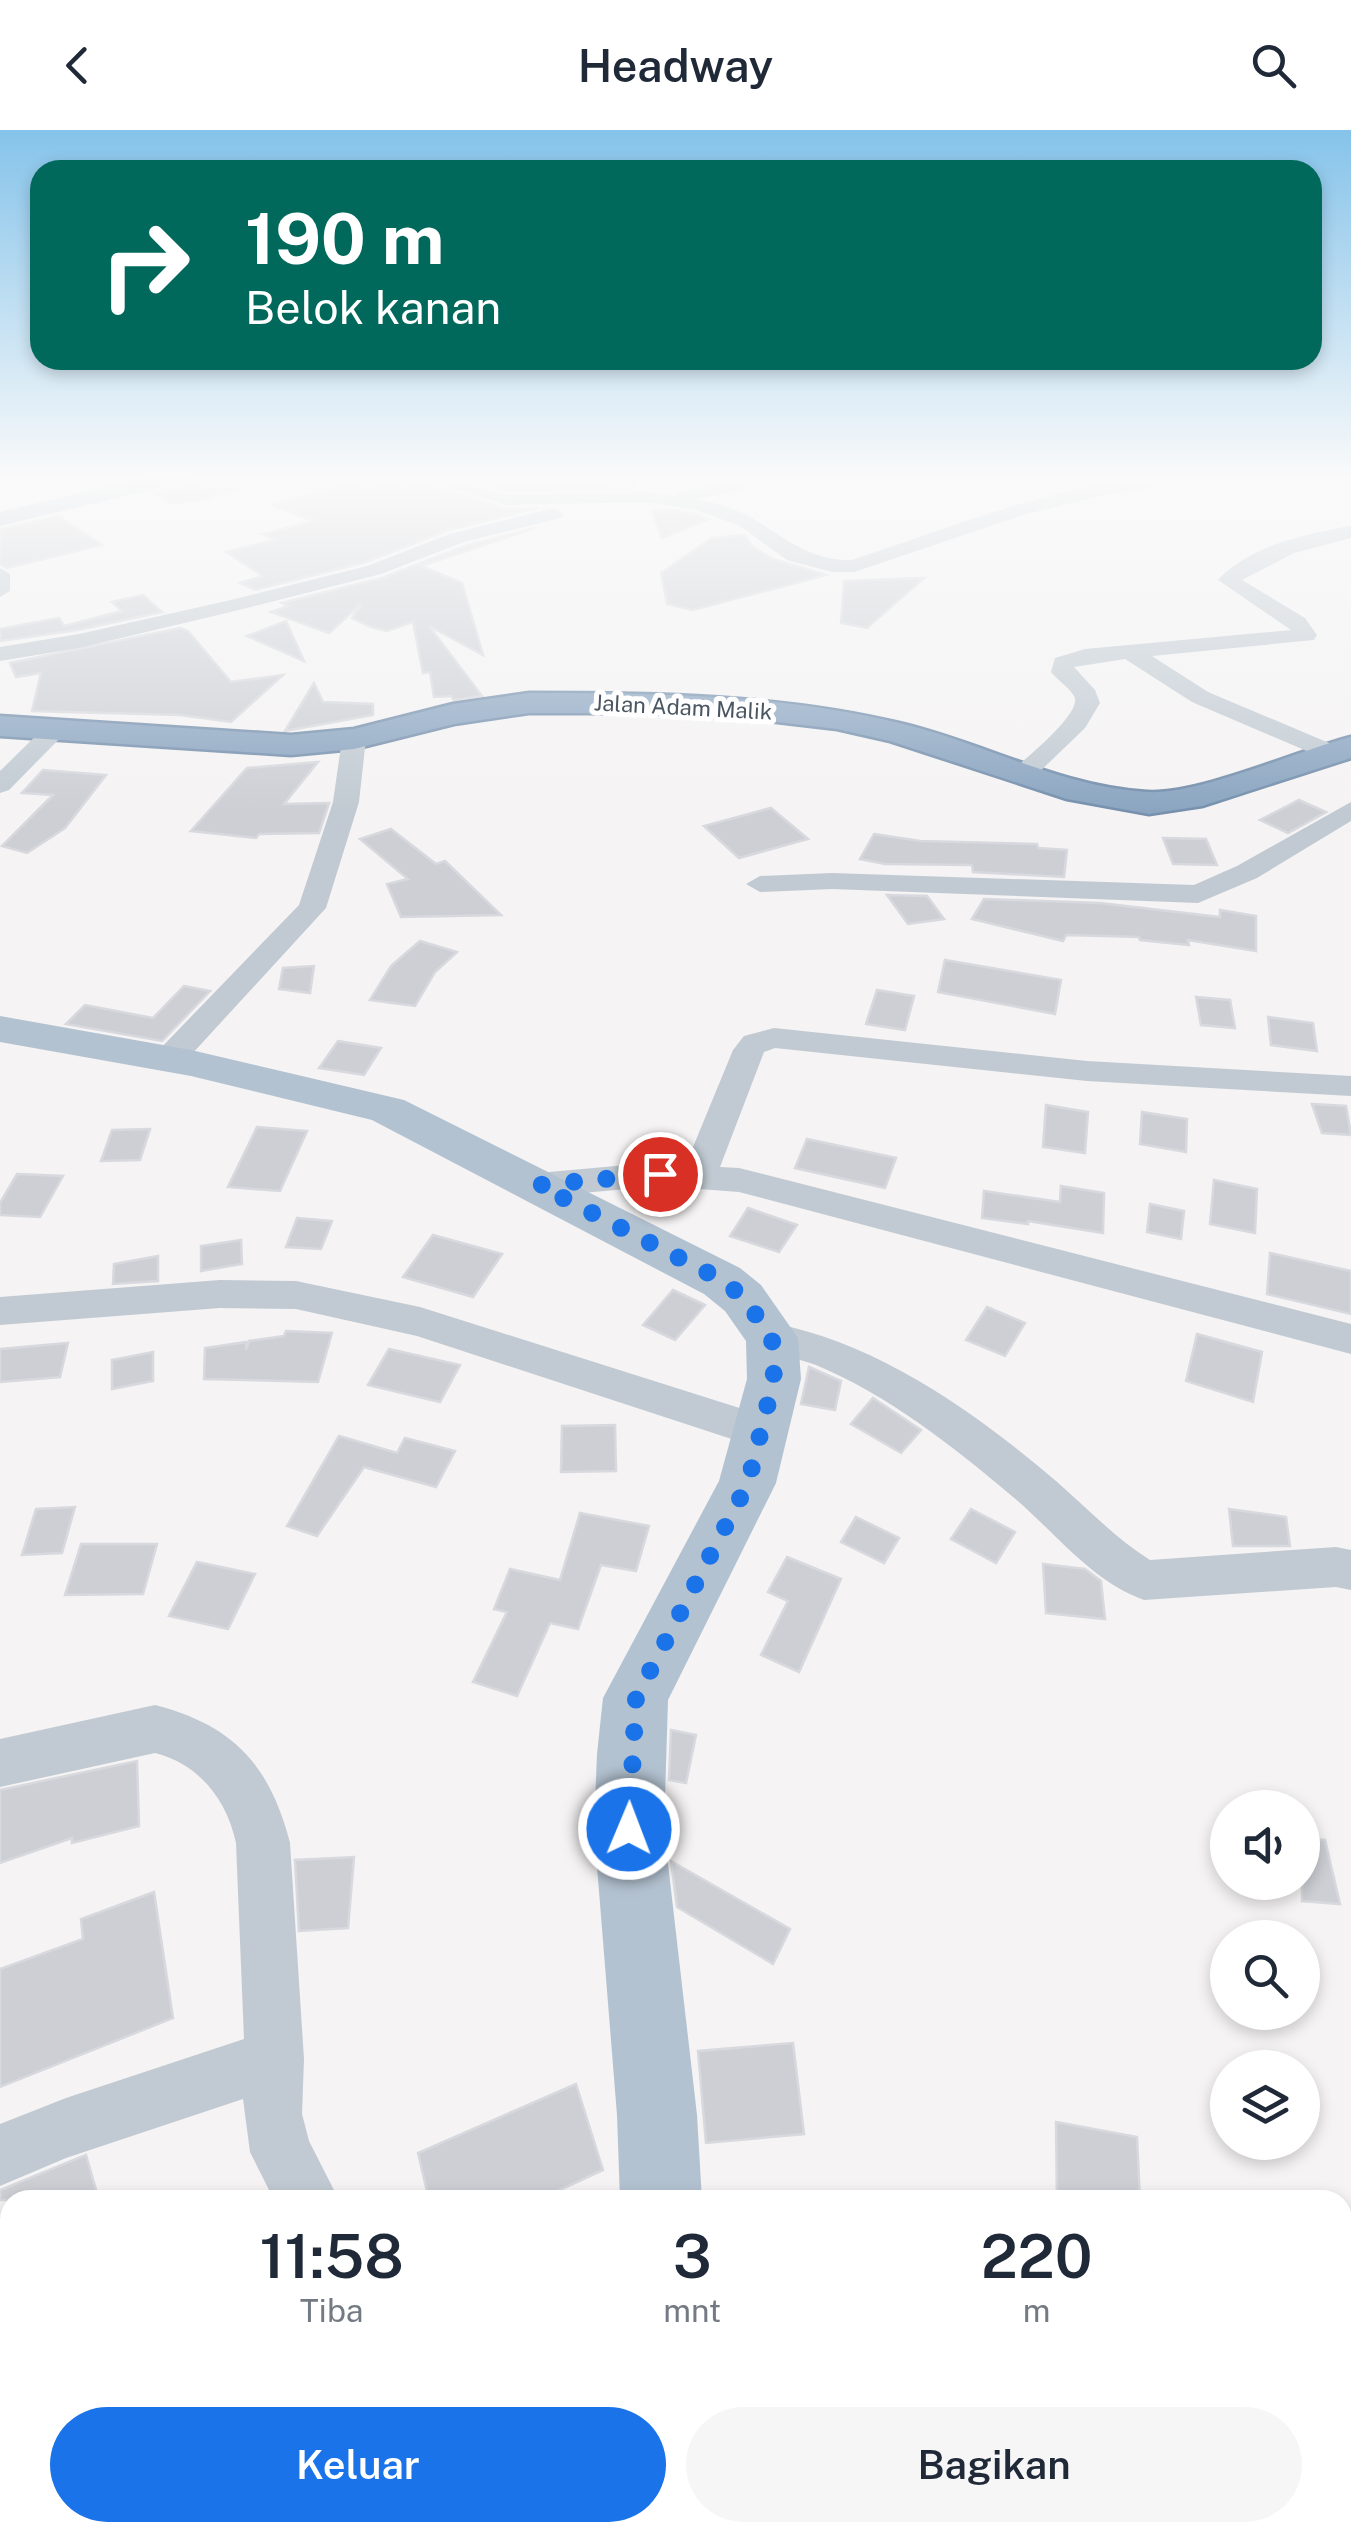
<!DOCTYPE html>
<html lang="id">
<style>
:root{--surface:#fff;--page:#f6f6f7;--text:#1f2937;--muted:#747a83;--accent:#1a73e8}
body{margin:0;font-family:"Public Sans",sans-serif;background:var(--page);color:var(--text);height:100vh;display:flex;flex-direction:column;font-size:38px;white-space:nowrap}
*{box-sizing:border-box;margin:0}
p{font-size:32px;color:var(--muted)}
.icon{flex:none;width:55px;height:55px;fill:none;stroke:currentColor;stroke-width:2;stroke-linecap:round;stroke-linejoin:round}
.map{position:relative;flex:1;overflow:hidden}
.side{position:absolute;left:0px;top:2060px;width:1352px;height:352px;display:flex;flex-direction:column;background:var(--surface);border-radius:30px 30px 0 0;box-shadow:0 5px 15px #0003}
.side>*{flex:none}
.hud{position:absolute;left:30px;top:30px;width:1292px;height:210px;border-radius:30px;box-shadow:0 5px 15px #0003;background:#00695c;color:#fff;overflow:hidden}
.buttons{position:absolute;left:1210px;top:1660px;display:grid;gap:20px}
.buttons a{display:grid;place-items:center;width:110px;height:110px;border-radius:50%;background:var(--surface);box-shadow:0 5px 15px #0003;font-size:50px}
.pin{position:absolute;display:grid;place-items:center;width:85px;height:85px;color:#fff;margin:-42px;border:5px solid #fff;border-radius:50%;box-shadow:0 2px 10px #0007}
.me{position:absolute;width:110px;margin:-55px;rotate:1deg;stroke-linejoin:round;filter:drop-shadow(0 0 8px #0008)}
.turn{display:flex;align-items:center;gap:35px;height:210px;padding:0 50px;font-size:45px}
.turn .icon{width:130px;height:130px;stroke-width:2.5}
.turn b{display:block;font-size:70px;line-height:85px}
.eta{display:flex;justify-content:space-evenly;align-items:center;height:170px;text-align:center}
.eta b{font-size:60px;font-weight:600;line-height:70px}
.primary-button{display:flex;gap:20px;margin-top:auto;padding:20px 50px}
.primary-button a{flex:1;height:115px;border-radius:60px;background:var(--accent);color:#fff;font-size:40px;font-weight:600;line-height:115px;text-align:center}
.primary-button a+a{background:var(--page);color:var(--text)}
header{display:flex;justify-content:space-between;align-items:center;height:130px;padding:0 50px;background:var(--surface);font-size:45px;font-weight:600}
.map>svg:first-child{display:block}
.building{fill:#cdcfd5;stroke:#d7d9de;stroke-width:2.5}
.lines{fill:none;stroke-linecap:round;stroke-linejoin:round}
.highway-casing{stroke:#7690ad;stroke-width:5}
.minor{fill:#c1cad2;fill-rule:evenodd}
.major{fill:#b3c2d1;fill-rule:evenodd}
.highway{fill:#8ba5c1;fill-rule:evenodd}
.route{stroke:#1a73e8;stroke-width:18;stroke-dasharray:0 32.4}
.labels{text-anchor:middle;stroke-width:10;stroke-linejoin:round;paint-order:stroke}
.far-street-label{font-size:22px;fill:#4a5661;stroke:#fff}
</style>
<header><svg class="icon" aria-label="back" viewBox="0 0 24 24"><path d="M15 5l-7 7 7 7"/></svg>Headway<svg class="icon" aria-label="search" viewBox="0 0 24 24"><circle cx="10" cy="10" r="6"/><path d="M15 15l6 6"/></svg></header>
<div class="map">
<svg width="1351" height="2411" viewBox="0 0 1351 2411">
<rect width="100%" height="100%" fill="#f5f3f3"/>
<!-- building -->
<g class="building">
<polygon points="199,345 265,345 266,350 202,370 170,374 155,363 193,354"/>
<polygon points="450,345 541,356 630,348 635,358 507,361"/>
<polygon points="374,347 404,359 422,353 505,379 538,378 449,400 366,432 255,460 240,453 263,446 226,422 275,410 263,404 313,391 272,375"/>
<polygon points="674,380 695,384 709,389 662,408 652,381"/>
<polygon points="58,386 102,415 7,438 0,434 0,399"/>
<polygon points="535,398 421,436 462,453 483,525 429,496 482,566 454,570 451,566 434,567 430,542 423,543 413,492 387,501 371,497 352,488 361,474 329,503 271,482 288,476 282,473 382,448 465,416"/>
<polygon points="745,405 752,416 773,429 826,445 693,480 667,474 661,443 712,408"/>
<polygon points="924,448 867,498 841,493 844,451"/>
<polygon points="143,465 162,482 78,500 0,511 0,499 59,488 64,496 122,481 112,472"/>
<polygon points="286,491 304,531 247,506"/>
<polygon points="180,498 188,501 231,552 283,545 231,592 180,585 32,581 41,543 16,547 10,533"/>
<polygon points="314,553 323,572 373,574 373,585 285,601"/>
<polygon points="318,632 284,674 329,673 319,703 259,704 256,708 191,701 247,638"/>
<polygon points="43,640 106,645 65,698 27,723 2,716 53,665 22,663"/>
<polygon points="1299,670 1326,682 1288,703 1260,690"/>
<polygon points="771,678 808,709 739,728 704,696"/>
<polygon points="391,699 436,734 445,731 501,785 401,787 387,754 408,749 360,709"/>
<polygon points="874,704 920,711 1037,714 1038,718 1067,720 1064,747 973,742 972,735 885,734 860,729"/>
<polygon points="1163,708 1206,709 1217,735 1173,734"/>
<polygon points="887,765 927,766 944,789 908,794"/>
<polygon points="984,769 1100,773 1220,787 1220,780 1256,786 1256,821 1188,810 1189,815 1140,810 1139,807 1066,805 1063,811 972,789"/>
<polygon points="420,811 457,822 435,842 415,876 370,870 391,836"/>
<polygon points="945,830 1061,850 1055,884 938,862"/>
<polygon points="314,836 310,863 279,859 283,838"/>
<polygon points="184,856 210,861 162,911 66,894 85,875 153,888"/>
<polygon points="877,860 914,866 905,900 866,894"/>
<polygon points="1196,867 1230,870 1235,898 1201,895"/>
<polygon points="1268,887 1313,893 1317,921 1271,915"/>
<polygon points="338,911 381,918 364,945 319,938"/>
<polygon points="1312,974 1346,976 1351,1005 1322,1003"/>
<polygon points="1046,975 1088,982 1085,1023 1043,1017"/>
<polygon points="1142,982 1187,989 1186,1022 1140,1014"/>
<polygon points="257,997 307,1001 280,1061 228,1057"/>
<polygon points="150,999 140,1030 101,1031 112,1000"/>
<polygon points="807,1009 896,1028 885,1058 795,1038"/>
<polygon points="17,1044 63,1046 40,1087 0,1085 0,1073"/>
<polygon points="1214,1050 1257,1059 1255,1103 1210,1094"/>
<polygon points="1061,1056 1104,1063 1103,1103 1028,1091 1028,1094 982,1088 984,1061 1060,1072"/>
<polygon points="1150,1074 1184,1081 1181,1109 1147,1102"/>
<polygon points="748,1078 797,1095 779,1122 730,1106"/>
<polygon points="297,1088 332,1091 321,1119 286,1117"/>
<polygon points="433,1105 502,1124 473,1167 403,1147"/>
<polygon points="241,1110 242,1134 201,1141 201,1116"/>
<polygon points="1270,1123 1351,1141 1351,1184 1267,1164"/>
<polygon points="158,1126 158,1151 113,1154 114,1134"/>
<polygon points="673,1160 705,1175 675,1210 643,1195"/>
<polygon points="987,1177 1025,1193 1005,1226 966,1210"/>
<polygon points="286,1201 332,1203 318,1252 204,1249 205,1218 246,1212 246,1220 249,1211 284,1206"/>
<polygon points="1197,1204 1262,1222 1253,1272 1186,1251"/>
<polygon points="68,1213 60,1247 0,1252 0,1219"/>
<polygon points="389,1219 460,1235 440,1272 368,1255"/>
<polygon points="153,1222 153,1251 112,1259 112,1230"/>
<polygon points="809,1237 841,1251 835,1280 801,1274"/>
<polygon points="873,1268 921,1300 901,1323 851,1294"/>
<polygon points="615,1295 616,1341 561,1342 562,1296"/>
<polygon points="339,1306 397,1323 405,1308 455,1321 436,1357 364,1337 317,1406 287,1396"/>
<polygon points="75,1377 62,1423 22,1425 36,1379"/>
<polygon points="971,1379 1015,1402 996,1433 951,1409"/>
<polygon points="1229,1379 1286,1387 1290,1416 1233,1416"/>
<polygon points="580,1383 649,1396 636,1441 601,1435 578,1499 550,1493 517,1566 473,1552 507,1482 494,1479 510,1439 560,1450"/>
<polygon points="856,1387 899,1408 884,1433 841,1412"/>
<polygon points="81,1414 157,1414 143,1464 65,1465"/>
<polygon points="787,1427 841,1449 799,1542 761,1525 788,1471 768,1462"/>
<polygon points="197,1432 255,1444 228,1499 169,1486"/>
<polygon points="1043,1434 1085,1439 1101,1451 1105,1489 1046,1483"/>
<polygon points="671,1600 696,1605 686,1653 669,1650"/>
<polygon points="137,1631 139,1696 72,1713 72,1708 0,1733 0,1660"/>
<polygon points="1302,1708 1325,1710 1340,1774 1302,1771"/>
<polygon points="354,1727 348,1798 299,1801 295,1730"/>
<polygon points="671,1731 790,1799 773,1834 677,1777"/>
<polygon points="154,1762 173,1888 0,1957 0,1839 83,1809 81,1789"/>
<polygon points="793,1913 804,2004 706,2013 698,1921"/>
<polygon points="576,1954 603,2040 538,2070 429,2070 418,2023"/>
<polygon points="1056,1992 1137,2007 1140,2070 1057,2070"/>
<polygon points="86,2025 99,2070 0,2070 0,2060"/>
</g>
<g class="lines">
<!-- highway casing -->
<g class="highway-casing">
<g id="highway">
<path d="M529,563C653,563 777,564 899,593C982,612 1060,657 1147,662C1199,665 1296,621 1351,607V628L1202,676L1149,684L1067,669L890,611L837,599L760,590L648,583H529L454,594L354,619L291,625L0,606V586L291,605L354,599L453,574Z"/>
<polygon points="1342,2310 1351,2310 1351,2406 1333,2402 1342,2402"/>
<polygon points="653,2402 763,2402 759,2411 650,2411"/>
</g>
</g>
<!-- minor -->
<g class="minor">
<path d="M407,345H435L507,365L645,362L675,366L678,362L754,345H780L735,362L696,369C716,373 741,380 757,391C791,412 811,430 852,430C967,392 1088,341 1212,345L1203,350L1110,364L1026,384L854,442H832L787,430L740,396L696,380L645,372L506,375Z"/>
<polygon points="554,378 563,384 561,388 464,412 381,444 239,480 79,518 0,531 0,517 79,504 231,470 367,436 450,404"/>
<path d="M1351,396V408L1294,423L1242,450L1305,488L1317,505L1314,510L1152,526L1208,562L1341,618L1344,623L1341,628H1323L1192,572L1125,529L1074,537L1095,560L1100,573L1085,598L1031,650H1013L1009,645L1013,640C1026,628 1084,582 1074,566C1069,557 1057,550 1051,542L1055,528L1085,519L1291,500L1218,450C1249,416 1308,403 1351,396Z"/>
<polygon points="0,438 10,444 10,461 0,467"/>
<polygon points="58,590 66,592 70,597 66,602 9,660 0,663 0,641 50,592"/>
<polygon points="354,602 366,609 359,672 326,778 180,937 156,937 152,930 156,923 299,775 333,672 342,609"/>
<polygon points="1351,672 1351,691 1257,748 1198,773 832,759 760,762 746,754 760,746 832,743 1194,755 1237,736"/>
<polygon points="774,898 1087,931 1351,946 1351,966 1087,951 775,918 764,922 720,1037 739,1038 1351,1194 1351,1224 739,1062 660,1056 538,1067 525,1064 520,1055 525,1046 538,1043 660,1032 686,1034 733,920 744,906"/>
<polygon points="220,1150 296,1151 420,1177 774,1289 780,1301 774,1313 759,1318 417,1206 296,1179 220,1178 0,1195 0,1167"/>
<path d="M772,1193C878,1213 975,1282 1056,1351C1087,1378 1115,1408 1150,1430L1336,1417L1351,1420V1460L1336,1457L1144,1470C1091,1451 1055,1402 1013,1367C954,1317 888,1265 816,1235C797,1228 777,1225 758,1219L752,1208L758,1197Z"/>
<path d="M155,1575C233,1595 270,1635 290,1713L304,1929L302,1984L309,2011L339,2070H274L250,2022L243,1969L66,2028L0,2056V1994L66,1968L244,1909L236,1713C227,1670 199,1634 155,1623L0,1657V1609Z"/>
<rect x="403" y="2402" width="72" height="9"/>
</g>
<!-- major -->
<g class="major">
<polygon points="156,345 195,345 192,350 0,396 0,382"/>
<polygon points="0,886 191,920 404,970 740,1138 761,1155 798,1208 801,1249 776,1353 668,1570 664,1699 697,1985 702,2070 620,2070 617,1985 594,1699 597,1624 603,1568 719,1351 747,1249 746,1211 725,1181 704,1164 372,990 191,946 0,912"/>
</g>
<!-- highway -->
<use href="#highway" class="highway"/>
</g>
<!-- sky -->
<linearGradient id="sky" x2="0" y2="1"><stop stop-color="#85c3ea"/><stop offset="0.51" stop-color="#fafafa"/><stop offset="1" stop-color="#fafafa" stop-opacity="0"/></linearGradient>
<rect width="1351" height="682" fill="url(#sky)"/>
<g class="lines">
<!-- route -->
<polyline class="route" points="629,1699 636,1568 748,1353 774,1249 772,1208 744,1168 722,1150 538,1055 660,1044"/>
</g>
<g class="labels">
<!-- far-street labels -->
<g class="far-street-label">
<text transform="translate(683 577) rotate(3)" y="8">Jalan Adam Malik</text>
</g>
</g>
</svg>
<div class="buttons">
<a><svg class="icon" aria-label="sound" viewBox="0 0 24 24"><path d="M4 9h4l5-4v14l-5-4H4zM17 9q2 3 0 6"/></svg></a>
<a><svg class="icon" aria-label="search" viewBox="0 0 24 24"><circle cx="10" cy="10" r="6"/><path d="M15 15l6 6"/></svg></a>
<a><svg class="icon" aria-label="layers" viewBox="0 0 24 24"><path d="M12 4l9 5-9 5-9-5zM3 14l9 5 9-5"/></svg></a>
</div>
<div class="pin" style="left:660px;top:1044px;background:#d93025"><svg class="icon" aria-label="arrive" viewBox="0 0 24 24"><path d="M6 21V4h12l-3 4 3 4H6"/></svg></div>
<svg class="me" style="left:629px;top:1699px" viewBox="-20 -20 40 40"><circle r="17" fill="#1a73e8" stroke="#fff" stroke-width="3"/><path d="M0-11L8 9 0 5-8 9z" fill="#fff"/></svg>
<div class="hud">
<div class="turn"><svg class="icon" aria-label="right" viewBox="0 0 24 24"><path d="M7 20v-9h11M14 6l5 5-5 5"/></svg><div><b>190 m</b>Belok kanan</div></div>
</div>
<section class="side">
<div class="eta">
<div><b>11:58</b><p>Tiba</p></div>
<div><b>3</b><p>mnt</p></div>
<div><b>220</b><p>m</p></div>
</div>
<div class="primary-button"><a>Keluar</a><a>Bagikan</a></div>
</section>
</div>
